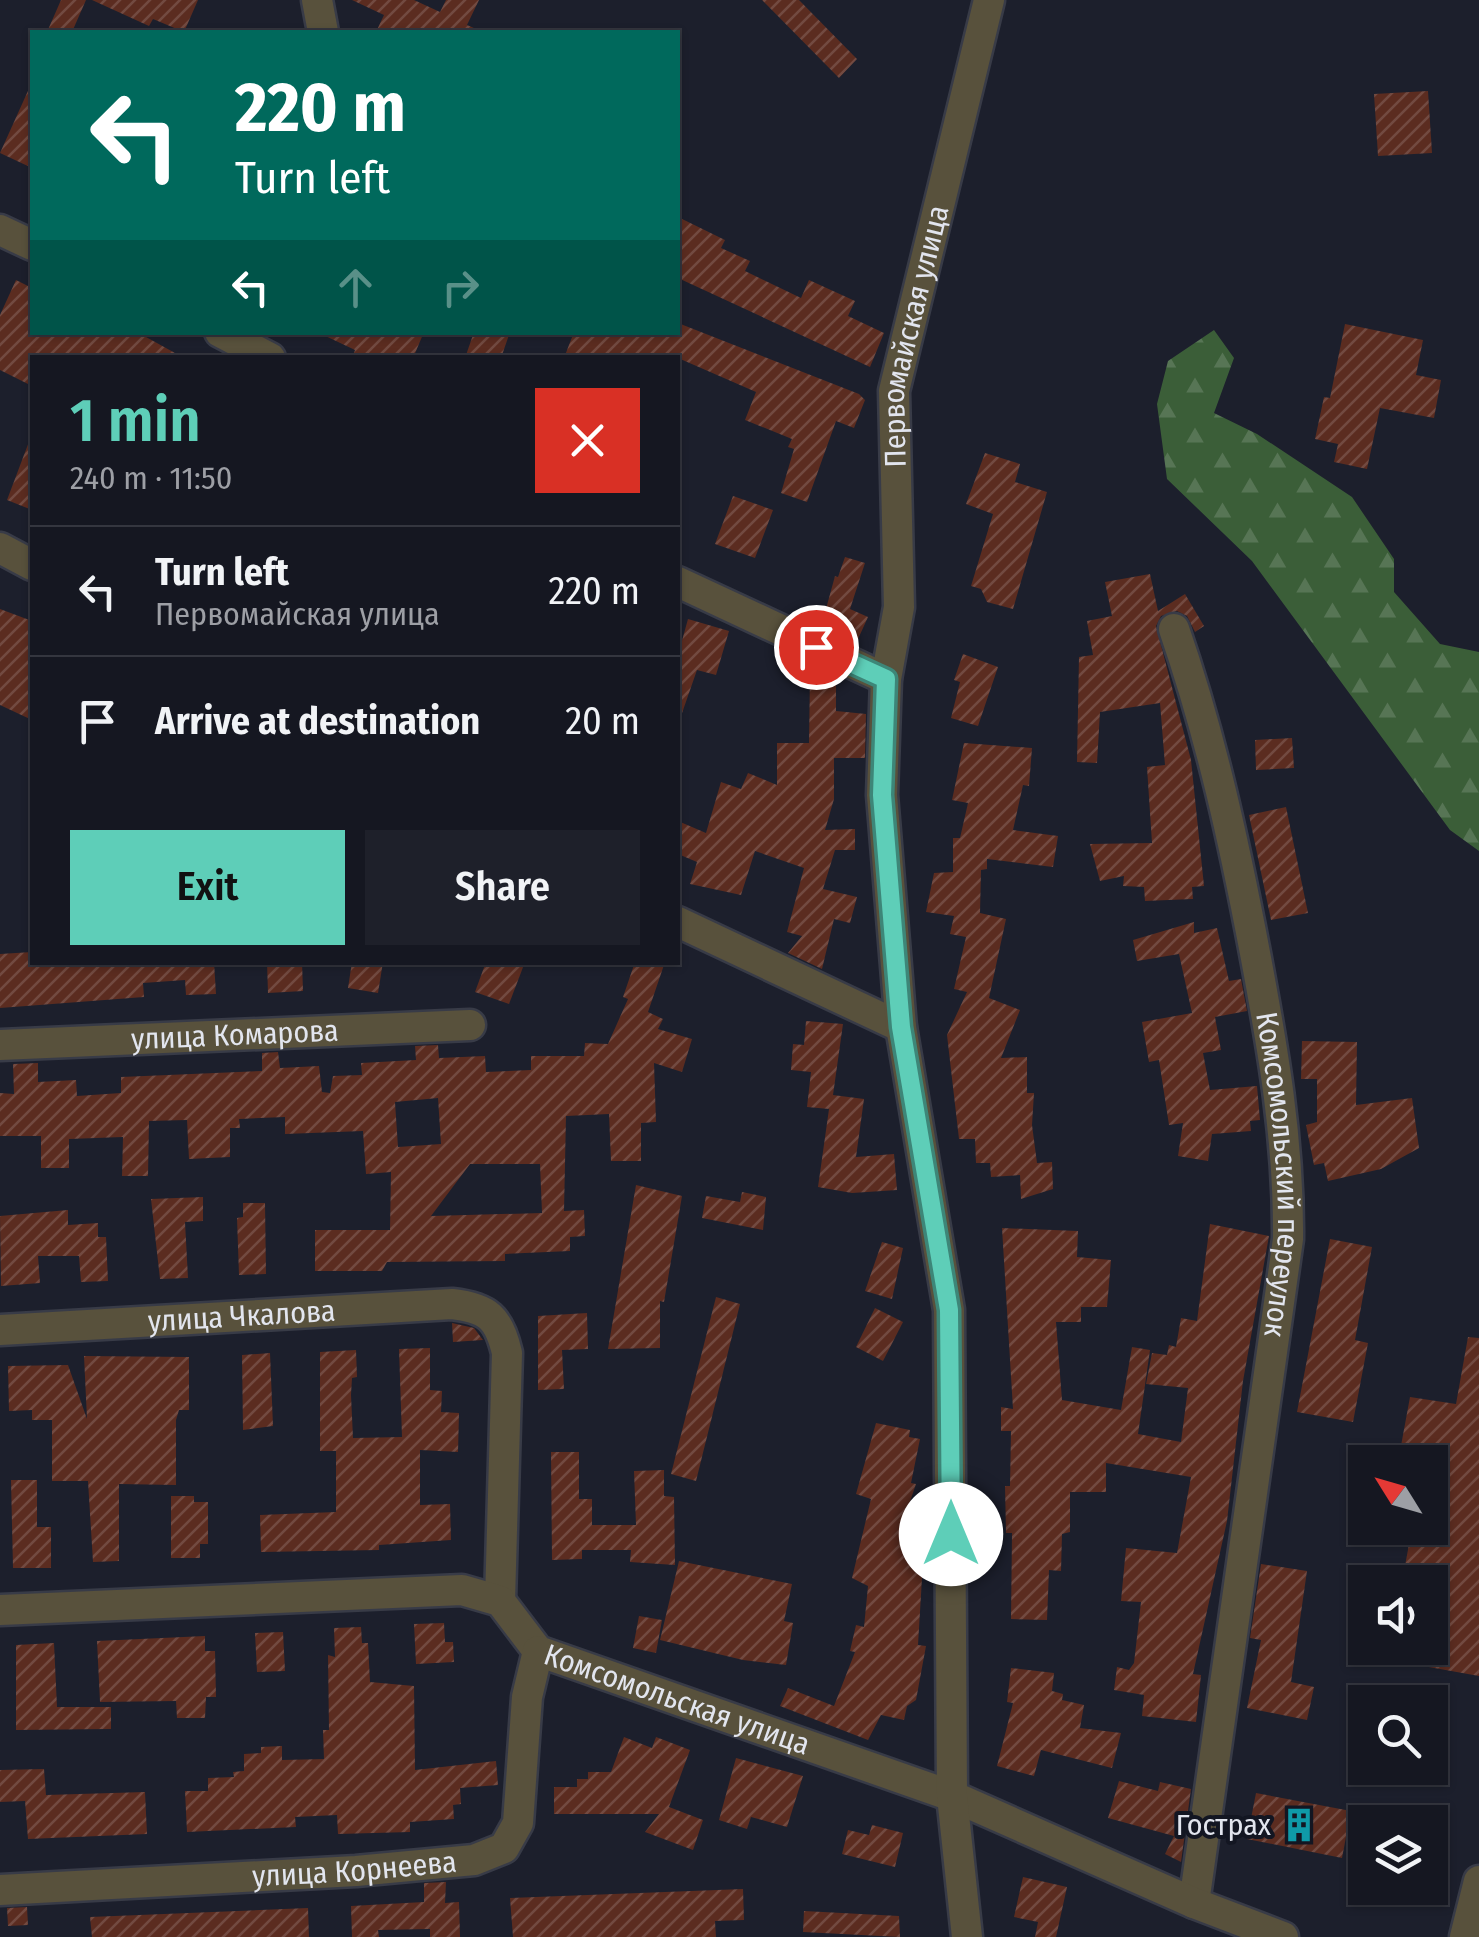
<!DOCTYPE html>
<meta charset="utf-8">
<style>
:root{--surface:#151721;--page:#1e202a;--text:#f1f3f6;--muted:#9d9fa5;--line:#34363f;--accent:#5eceb8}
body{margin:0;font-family:"Fira Sans Condensed",sans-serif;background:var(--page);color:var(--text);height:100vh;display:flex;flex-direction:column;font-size:38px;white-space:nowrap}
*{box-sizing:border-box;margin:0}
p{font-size:32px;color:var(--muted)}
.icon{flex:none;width:55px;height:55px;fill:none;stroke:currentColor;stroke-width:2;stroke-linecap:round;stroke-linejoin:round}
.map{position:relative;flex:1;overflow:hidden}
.drawer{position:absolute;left:30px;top:355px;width:650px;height:610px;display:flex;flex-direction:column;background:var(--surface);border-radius:0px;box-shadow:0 2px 8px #0004,0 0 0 2px var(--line)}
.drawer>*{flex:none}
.banner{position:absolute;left:30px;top:30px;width:650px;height:305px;border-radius:0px;box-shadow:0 2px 8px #0004,0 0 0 2px var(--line);background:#00695c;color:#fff;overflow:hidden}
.needle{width:65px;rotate:307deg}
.buttons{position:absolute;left:1348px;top:1445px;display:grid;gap:20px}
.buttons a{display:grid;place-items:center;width:100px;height:100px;border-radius:0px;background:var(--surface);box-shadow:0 2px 8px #0004,0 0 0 2px var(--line);font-size:50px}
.pin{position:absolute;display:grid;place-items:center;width:85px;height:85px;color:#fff;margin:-42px;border:5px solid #fff;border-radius:50%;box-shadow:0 2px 10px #0007}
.me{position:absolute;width:110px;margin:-55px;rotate:0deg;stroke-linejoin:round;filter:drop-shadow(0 0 8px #0008)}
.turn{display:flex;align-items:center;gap:35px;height:210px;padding:0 40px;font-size:45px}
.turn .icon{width:130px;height:130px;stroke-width:2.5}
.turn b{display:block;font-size:70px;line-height:85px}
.lanes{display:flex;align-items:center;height:95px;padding:0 40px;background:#0003;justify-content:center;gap:50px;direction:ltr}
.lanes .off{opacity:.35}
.round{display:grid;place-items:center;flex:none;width:105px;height:105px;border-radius:0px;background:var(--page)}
.overview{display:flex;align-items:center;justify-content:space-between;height:170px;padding:0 40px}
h1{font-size:60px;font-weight:600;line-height:75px;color:var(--accent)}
.action{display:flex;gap:20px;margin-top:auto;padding:20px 40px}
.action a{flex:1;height:115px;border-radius:0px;background:var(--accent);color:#111;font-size:40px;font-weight:600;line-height:115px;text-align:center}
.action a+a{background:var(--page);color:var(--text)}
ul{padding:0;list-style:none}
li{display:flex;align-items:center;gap:30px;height:130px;padding:0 40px;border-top:2px solid var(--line)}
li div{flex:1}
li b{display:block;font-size:38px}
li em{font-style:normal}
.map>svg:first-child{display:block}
.forest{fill:url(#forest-firs)}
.building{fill:url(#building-hatch);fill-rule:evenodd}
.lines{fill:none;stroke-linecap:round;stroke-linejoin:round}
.minor-casing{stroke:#383b47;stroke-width:35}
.minor{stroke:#58513c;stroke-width:30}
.route-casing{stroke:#3d8678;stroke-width:25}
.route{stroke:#5eceb8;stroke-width:18}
.labels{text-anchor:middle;stroke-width:8;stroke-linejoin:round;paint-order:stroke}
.street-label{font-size:30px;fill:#e2e5ee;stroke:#131622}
.poi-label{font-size:30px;fill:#e2e5ee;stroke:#131622;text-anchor:end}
</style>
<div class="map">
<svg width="1479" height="1937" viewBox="0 0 1479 1937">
<defs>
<pattern id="forest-firs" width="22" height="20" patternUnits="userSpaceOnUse" patternTransform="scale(2.5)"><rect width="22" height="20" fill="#3b5e38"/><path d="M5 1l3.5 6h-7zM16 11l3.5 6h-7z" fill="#577555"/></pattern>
<pattern id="building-hatch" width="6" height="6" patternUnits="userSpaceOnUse" patternTransform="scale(2.5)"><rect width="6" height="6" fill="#5b2c20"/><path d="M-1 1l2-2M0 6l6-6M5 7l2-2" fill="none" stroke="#724a41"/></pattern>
</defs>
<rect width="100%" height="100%" fill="#1c1f2c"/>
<!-- forest -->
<polygon class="forest" points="1214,330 1234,358 1214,413 1257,434 1352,497 1394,559 1394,592 1440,644 1479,652 1479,851 1450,830 1252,561 1167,479 1157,404 1168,361"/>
<!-- building -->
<g class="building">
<polygon points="61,0 86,0 72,32 47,32"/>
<polygon points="92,0 198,0 184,32 153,19 149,26"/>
<polygon points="352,0 414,0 440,12 446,0 479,0 467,25 483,32 376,32 384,15"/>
<polygon points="762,0 799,0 857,59 839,78"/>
<polygon points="32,82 32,168 0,153"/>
<polygon points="1428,91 1432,153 1378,156 1374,94"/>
<polygon points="678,217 725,240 721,248 750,261 745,271 801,298 809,280 855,301 848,316 884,333 870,367 678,278"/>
<polygon points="16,280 32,288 32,332 137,332 184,358 32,358 32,386 0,370 0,315"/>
<polygon points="678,323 859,394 865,400 854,428 836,421 807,502 781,493 794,449 788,447 792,439 745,420 756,392 678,358 564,358 574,332 678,332"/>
<polygon points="1345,324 1423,340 1416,375 1441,380 1434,418 1380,408 1367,469 1334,462 1338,444 1315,439 1324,397 1330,398"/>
<polygon points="317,332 424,332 413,358 352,358 355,350"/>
<polygon points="474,332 510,332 501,358 465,358"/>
<polygon points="30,439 32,439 32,510 7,500"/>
<polygon points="985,453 1020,464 1015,482 1047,492 1013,609 987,602 981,589 971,586 993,514 966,504"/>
<polygon points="733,496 773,510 755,558 715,544"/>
<polygon points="845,557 865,563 850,609 868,617 858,639 821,627 835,576 838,577"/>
<polygon points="1150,574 1158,611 1185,594 1204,626 1195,632 1187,616 1177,611 1161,616 1156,626 1191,760 1204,886 1192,887 1193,899 1145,901 1144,887 1123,886 1124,876 1100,881 1090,844 1152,843 1147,767 1165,765 1160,703 1100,712 1097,763 1077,762 1079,657 1093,655 1087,621 1112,616 1105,582"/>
<polygon points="0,609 32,621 32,720 0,705"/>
<polygon points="688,619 729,631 716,675 697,670 681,716 678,715 678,655"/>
<polygon points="963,654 998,667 978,726 951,718 960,682 954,680"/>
<polygon points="810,673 836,676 836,711 866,714 865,758 834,758 834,799 825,830 855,829 855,850 835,850 823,889 857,897 850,923 834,919 822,969 788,953 802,936 787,932 804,868 755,851 741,895 690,884 697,862 678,854 678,821 706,833 721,782 741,789 748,773 777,785 777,743 809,743"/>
<polygon points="1292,738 1294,768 1256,770 1255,740"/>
<polygon points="964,743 1032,748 1029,786 1023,785 1013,830 1058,836 1053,867 987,859 987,869 981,870 980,913 1006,919 989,998 1020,1010 1001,1058 1027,1057 1027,1093 1034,1093 1032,1125 1037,1163 1052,1162 1053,1189 1021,1199 1020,1175 991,1177 990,1163 976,1163 975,1139 959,1139 947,1035 967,992 954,989 966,937 950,934 954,916 926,912 934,873 953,872 953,838 960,838 968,803 952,800"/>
<polygon points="1286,807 1308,913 1271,920 1249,815"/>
<polygon points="1194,922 1194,933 1217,928 1229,981 1241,979 1247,1011 1215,1017 1221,1050 1203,1053 1210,1090 1257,1086 1260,1120 1250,1121 1251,1131 1212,1134 1208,1161 1178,1156 1183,1123 1169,1125 1159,1060 1149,1062 1142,1022 1192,1013 1179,954 1137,961 1133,940"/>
<polygon points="32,952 32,962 214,962 216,994 186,995 185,980 143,983 144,997 0,1008 0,954"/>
<polygon points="267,962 302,962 303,991 268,993"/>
<polygon points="352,962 383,962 378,993 348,988"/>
<polygon points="486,962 525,962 509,1004 475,992"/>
<path d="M635,962H665L648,1012L663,1019L658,1029L692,1039L682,1072L654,1063L656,1122L641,1123V1161H611L609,1114L566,1116L564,1211L584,1210L585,1236L570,1237V1251L505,1254V1261L387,1262L382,1271H315V1230H390L391,1172L366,1174L363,1131L285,1134V1117L239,1119L240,1128H230V1157L189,1159L187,1120L149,1121L148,1176H122L123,1137L69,1139V1168H41V1136H0V1093L14,1094L13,1064L38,1063V1082L76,1080L77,1096L121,1093V1077L262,1071V1053L278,1052L280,1068L319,1066L322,1092L330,1093L333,1076L362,1075L361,1063L416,1060L415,1046L438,1045L439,1058L485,1056L486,1072L531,1070V1056H584L585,1043L608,1044L628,999L623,997ZM438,1098L441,1144L398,1147L395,1102ZM470,1164H540L542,1213L431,1216Z"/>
<polygon points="806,1021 843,1024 833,1095 864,1099 856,1157 894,1154 897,1190 852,1193 818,1187 829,1109 807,1107 811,1072 791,1070 793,1044 804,1045"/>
<polygon points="1302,1041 1357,1042 1356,1105 1412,1098 1419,1148 1381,1169 1328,1181 1324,1163 1314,1165 1306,1125 1317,1122 1317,1079 1301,1079"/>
<polygon points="636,1185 682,1196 664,1302 660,1301 660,1348 608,1349"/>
<polygon points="742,1192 766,1197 763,1230 702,1218 706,1196 740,1202"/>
<polygon points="203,1197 203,1221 185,1222 188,1278 160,1279 151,1199"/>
<polygon points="243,1203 265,1203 266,1274 239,1275 237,1218 243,1217"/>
<polygon points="68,1210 68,1225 98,1223 98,1237 106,1237 108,1281 81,1282 79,1256 38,1256 40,1283 1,1286 0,1216"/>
<polygon points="1210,1224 1269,1236 1243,1381 1227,1521 1193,1674 1201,1675 1196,1722 1142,1716 1144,1695 1114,1690 1117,1667 1129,1670 1134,1663 1141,1602 1121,1601 1126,1548 1177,1553 1191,1477 1106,1463 1106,1492 1070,1492 1070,1532 1062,1534 1061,1571 1049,1570 1047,1620 1011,1619 1012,1533 1006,1533 1005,1486 1010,1486 1011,1431 1001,1431 1001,1407 1013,1409 1002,1228 1078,1231 1077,1257 1111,1260 1107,1307 1081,1307 1081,1322 1056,1322 1062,1400 1121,1410 1132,1347 1150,1350 1138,1434 1181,1442 1188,1388 1146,1384 1152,1353 1167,1355 1169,1345 1176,1347 1181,1318 1197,1321"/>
<polygon points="1330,1239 1372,1247 1355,1340 1368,1343 1353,1422 1297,1412"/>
<polygon points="882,1242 903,1248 892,1299 865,1291"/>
<polygon points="716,1297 740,1304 696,1481 671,1474"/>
<polygon points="875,1308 903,1322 883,1361 856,1347"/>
<polygon points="587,1313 588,1349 562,1350 564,1389 538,1390 538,1316"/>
<polygon points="452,1323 474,1328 483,1340 453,1342"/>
<polygon points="1468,1337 1479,1338 1479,1676 1384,1659 1384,1648 1430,1648 1430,1582 1402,1582 1412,1528 1430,1528 1430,1462 1398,1462 1410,1397 1456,1404"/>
<polygon points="430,1348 430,1390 442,1391 441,1412 459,1413 458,1452 420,1450 420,1505 450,1504 451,1540 379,1545 379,1550 261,1552 260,1515 336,1512 336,1451 320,1451 320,1352 356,1350 357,1377 352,1378 351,1395 353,1438 402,1437 399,1349"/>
<polygon points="270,1353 273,1426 243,1430 242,1355"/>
<polygon points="84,1356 189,1357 189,1410 179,1410 176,1420 176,1485 119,1484 119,1561 93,1562 88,1481 52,1481 52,1420 32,1420 32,1410 9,1411 8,1366 68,1365 87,1419"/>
<polygon points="876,1423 910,1430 909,1437 920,1439 911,1483 916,1484 902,1525 925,1528 918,1645 926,1646 916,1700 907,1706 904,1720 881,1715 868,1740 780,1706 788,1688 834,1706 855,1652 850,1651 856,1625 864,1627 868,1586 852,1578 871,1499 856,1494"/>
<polygon points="551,1452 579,1452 579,1499 592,1499 592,1525 636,1525 634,1471 664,1470 664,1496 674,1497 675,1565 630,1562 631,1550 582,1550 582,1559 552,1560"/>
<polygon points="11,1480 37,1480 37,1527 51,1527 51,1568 13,1568"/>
<polygon points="171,1496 194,1496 194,1502 208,1502 208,1544 200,1544 200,1558 171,1558"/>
<polygon points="679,1561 792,1584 784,1621 793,1623 786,1665 743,1660 660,1640"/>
<polygon points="1261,1564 1307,1571 1291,1682 1314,1687 1307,1720 1247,1708 1261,1640 1250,1638"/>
<polygon points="639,1616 662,1620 656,1653 633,1648"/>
<polygon points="444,1623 445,1642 453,1642 454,1662 416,1664 414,1624"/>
<polygon points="361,1627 362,1643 368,1643 370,1682 414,1686 415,1770 496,1761 498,1785 460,1788 461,1804 453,1805 454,1819 410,1822 410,1832 338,1834 337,1815 295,1817 296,1827 187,1832 185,1791 208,1791 208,1778 234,1777 233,1772 244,1771 244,1754 261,1753 261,1747 282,1746 282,1760 324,1759 323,1730 329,1730 328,1655 335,1657 334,1628"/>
<polygon points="283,1632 285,1671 257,1672 255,1633"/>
<polygon points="205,1636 205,1651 215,1651 216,1697 206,1697 205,1718 177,1718 176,1701 100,1702 97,1641"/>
<polygon points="54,1643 57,1707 111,1707 111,1729 16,1730 16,1645"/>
<polygon points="1011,1668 1054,1673 1052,1691 1063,1694 1062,1700 1084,1705 1080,1728 1121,1733 1112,1768 1041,1750 1034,1776 997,1766 1013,1703 1007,1702"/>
<polygon points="624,1737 652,1748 656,1737 690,1750 669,1807 703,1820 693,1850 645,1832 659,1814 554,1814 554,1787 577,1787 577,1779 588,1779 588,1772 611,1772"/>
<polygon points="736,1758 803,1776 787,1827 751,1817 747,1829 719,1820"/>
<polygon points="44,1769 46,1795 145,1792 147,1834 28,1839 25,1801 0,1802 0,1770"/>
<polygon points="1119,1781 1158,1791 1160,1782 1191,1789 1181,1862 1165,1854 1174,1836 1108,1818"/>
<polygon points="1256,1793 1351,1811 1342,1858 1247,1839"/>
<polygon points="872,1825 903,1833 895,1867 842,1854 848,1830 869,1835"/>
<polygon points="1023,1877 1067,1887 1056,1937 1035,1937 1038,1922 1014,1917"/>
<polygon points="446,1882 445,1903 459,1902 460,1937 430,1937 430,1929 378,1930 379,1937 352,1937 351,1906 424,1902 424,1883"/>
<polygon points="743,1889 744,1920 715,1921 716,1937 513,1937 510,1898"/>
<polygon points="27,1907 28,1925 8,1926 7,1908"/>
<polygon points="308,1908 309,1937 92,1937 90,1917"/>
<polygon points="804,1911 899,1916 900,1937 803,1932"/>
</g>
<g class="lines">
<!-- minor casing -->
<g class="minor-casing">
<g id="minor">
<polyline points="317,0 323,32"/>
<polyline points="0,230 32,245"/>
<polyline points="220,332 270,358"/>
<polyline points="0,548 32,565"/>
<polyline points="678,582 886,679"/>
<path id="s1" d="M1174,629C1211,736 1234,842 1255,953C1273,1049 1289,1140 1288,1239L1194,1903"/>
<polyline points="678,922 901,1027"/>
<path id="s2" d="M0,1045L470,1025"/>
<path id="s3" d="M0,1330L452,1304C488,1308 499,1318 507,1353L500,1601"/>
<path id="s4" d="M0,1610L462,1590L500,1601L538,1651L952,1796L1194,1903L1283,1937"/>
<path id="s5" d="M0,1890L356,1871L474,1860L504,1848L518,1823L527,1697L538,1651"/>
<path id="s6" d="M967,1937L952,1796L949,1310L901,1027L882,795L886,679L899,607L894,391L989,0"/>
<polyline points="1465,1937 1479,1881"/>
</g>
</g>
<!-- minor -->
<use href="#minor" class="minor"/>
</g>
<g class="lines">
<!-- route casing -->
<g class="route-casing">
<polyline id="route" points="816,647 886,679 882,795 901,1027 949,1310 951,1534"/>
</g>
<!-- route -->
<use href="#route" class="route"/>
</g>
<!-- icons -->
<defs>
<g id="building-bare" transform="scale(2.7)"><path d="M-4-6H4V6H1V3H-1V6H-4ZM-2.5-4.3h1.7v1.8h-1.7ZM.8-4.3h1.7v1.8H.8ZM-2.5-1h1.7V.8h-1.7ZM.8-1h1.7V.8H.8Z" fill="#0f9aa8" stroke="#131622" stroke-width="2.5" paint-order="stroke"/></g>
</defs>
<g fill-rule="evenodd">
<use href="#building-bare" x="1299" y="1825"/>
</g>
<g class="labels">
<!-- street labels -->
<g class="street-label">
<text dy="10" stroke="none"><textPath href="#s6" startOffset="1610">Первомайская улица</textPath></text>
<text dy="10" stroke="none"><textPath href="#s2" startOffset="235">улица Комарова</textPath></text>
<text dy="10" stroke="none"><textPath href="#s1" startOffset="558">Комсомольский переулок</textPath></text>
<text dy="10" stroke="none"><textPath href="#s3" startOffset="242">улица Чкалова</textPath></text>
<text dy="10" stroke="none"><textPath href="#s4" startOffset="712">Комсомольская улица</textPath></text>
<text dy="10" stroke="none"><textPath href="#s5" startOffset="355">улица Корнеева</textPath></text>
</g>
<!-- poi labels -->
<g class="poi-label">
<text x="1271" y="1835">Гострах</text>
</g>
</g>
</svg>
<div class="buttons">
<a><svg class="needle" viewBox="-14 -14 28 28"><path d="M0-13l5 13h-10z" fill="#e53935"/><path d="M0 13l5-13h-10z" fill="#9d9fa5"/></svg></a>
<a><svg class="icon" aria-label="sound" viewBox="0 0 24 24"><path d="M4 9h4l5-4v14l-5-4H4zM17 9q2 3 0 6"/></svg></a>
<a><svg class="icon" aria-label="search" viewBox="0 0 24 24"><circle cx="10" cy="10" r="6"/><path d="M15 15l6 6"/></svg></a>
<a><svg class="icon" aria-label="layers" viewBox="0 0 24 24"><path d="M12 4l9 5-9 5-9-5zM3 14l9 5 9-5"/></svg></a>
</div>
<div class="pin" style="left:816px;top:647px;background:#d93025"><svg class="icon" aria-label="arrive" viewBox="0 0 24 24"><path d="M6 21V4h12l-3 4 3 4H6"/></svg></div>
<svg class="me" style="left:951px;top:1534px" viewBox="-20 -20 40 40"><circle r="19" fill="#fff"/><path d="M0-13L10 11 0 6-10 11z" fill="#5eceb8"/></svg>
<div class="banner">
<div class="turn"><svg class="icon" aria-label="left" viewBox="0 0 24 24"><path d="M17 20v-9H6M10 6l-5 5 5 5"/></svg><div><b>220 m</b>Turn left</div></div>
<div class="lanes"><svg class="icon" aria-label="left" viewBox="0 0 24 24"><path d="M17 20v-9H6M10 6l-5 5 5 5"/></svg><svg class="icon off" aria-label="ahead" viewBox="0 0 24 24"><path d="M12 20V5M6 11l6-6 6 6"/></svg><svg class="icon off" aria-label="right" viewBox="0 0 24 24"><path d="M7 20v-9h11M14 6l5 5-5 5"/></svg></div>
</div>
<section class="drawer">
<div class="overview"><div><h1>1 min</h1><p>240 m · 11:50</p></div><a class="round" style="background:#d93025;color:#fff"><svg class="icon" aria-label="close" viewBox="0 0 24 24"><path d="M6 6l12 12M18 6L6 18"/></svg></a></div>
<ul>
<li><svg class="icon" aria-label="left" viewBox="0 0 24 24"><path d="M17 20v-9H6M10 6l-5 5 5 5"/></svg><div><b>Turn left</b><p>Первомайская улица</p></div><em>220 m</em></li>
<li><svg class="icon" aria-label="arrive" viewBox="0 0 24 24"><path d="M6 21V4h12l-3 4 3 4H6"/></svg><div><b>Arrive at destination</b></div><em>20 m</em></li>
</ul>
<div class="action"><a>Exit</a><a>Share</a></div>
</section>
</div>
